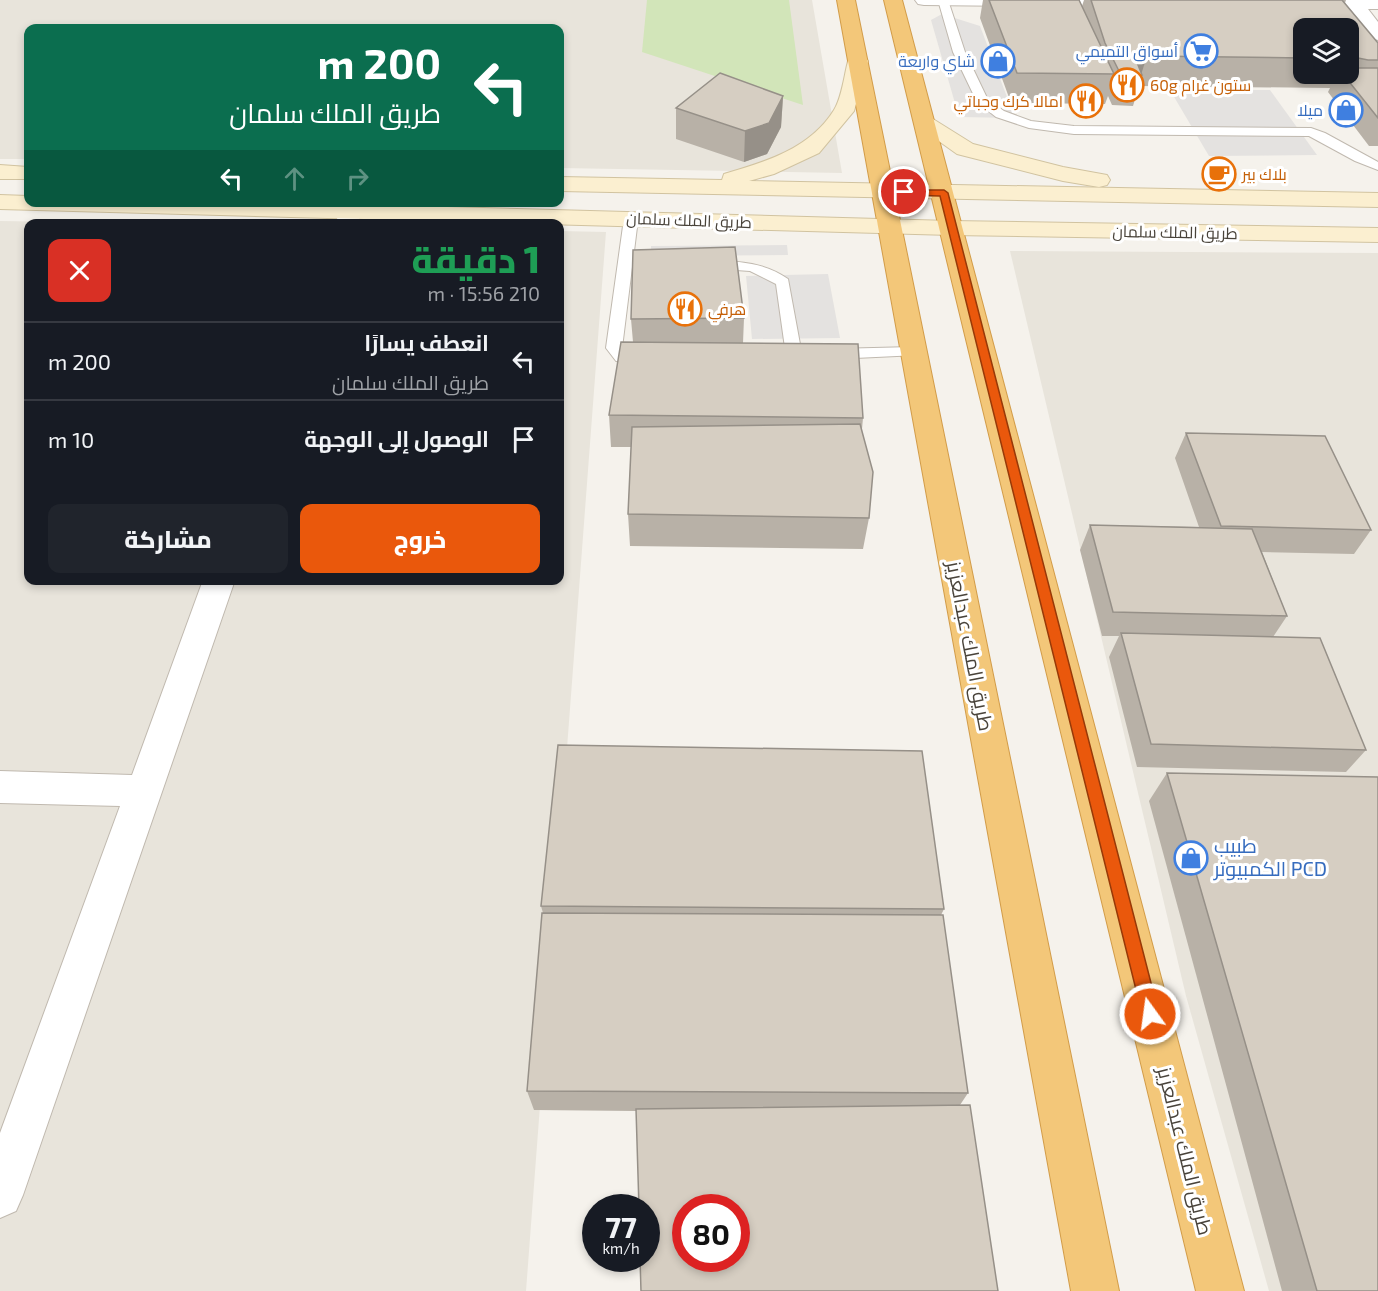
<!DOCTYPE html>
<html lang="ar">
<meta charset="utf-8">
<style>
:root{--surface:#171b24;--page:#20242c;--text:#f1f3f6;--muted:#9ea1a6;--line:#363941;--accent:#ea580c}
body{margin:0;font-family:"Exo 2",Cairo,sans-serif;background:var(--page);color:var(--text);direction:rtl;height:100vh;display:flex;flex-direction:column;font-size:22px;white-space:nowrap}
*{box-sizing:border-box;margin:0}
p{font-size:20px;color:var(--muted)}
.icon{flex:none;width:33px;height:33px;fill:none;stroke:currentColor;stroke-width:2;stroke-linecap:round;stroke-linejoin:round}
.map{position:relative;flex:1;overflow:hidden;direction:ltr}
.drawer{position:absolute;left:24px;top:219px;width:540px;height:366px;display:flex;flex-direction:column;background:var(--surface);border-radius:12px;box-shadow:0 3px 9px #0003;direction:rtl}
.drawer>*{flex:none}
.hud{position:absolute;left:24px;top:24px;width:540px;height:183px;border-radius:12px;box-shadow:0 3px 9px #0003;direction:rtl;background:#0b6e4f;color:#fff;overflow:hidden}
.buttons{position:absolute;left:1293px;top:18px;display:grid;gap:12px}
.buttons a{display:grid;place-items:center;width:66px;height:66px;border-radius:12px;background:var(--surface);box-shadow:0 3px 9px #0003;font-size:30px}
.speed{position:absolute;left:582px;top:1194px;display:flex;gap:12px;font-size:30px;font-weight:700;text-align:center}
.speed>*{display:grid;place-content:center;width:78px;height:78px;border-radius:50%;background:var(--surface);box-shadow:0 3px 9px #0003;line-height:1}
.speed small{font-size:15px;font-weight:400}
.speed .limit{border:9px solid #d22;background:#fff;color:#111}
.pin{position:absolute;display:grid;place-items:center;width:51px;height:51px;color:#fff;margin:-26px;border:3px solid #fff;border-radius:50%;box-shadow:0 2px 6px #0007}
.me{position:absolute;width:66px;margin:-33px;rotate:346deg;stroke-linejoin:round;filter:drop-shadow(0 0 4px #0008)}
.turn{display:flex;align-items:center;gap:21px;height:126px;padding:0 24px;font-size:27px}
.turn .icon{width:78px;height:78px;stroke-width:2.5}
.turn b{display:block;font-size:42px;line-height:51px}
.lanes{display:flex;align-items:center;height:57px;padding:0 24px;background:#0003;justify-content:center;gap:30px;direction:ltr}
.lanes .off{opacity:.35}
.round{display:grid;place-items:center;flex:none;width:63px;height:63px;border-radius:12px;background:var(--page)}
.headline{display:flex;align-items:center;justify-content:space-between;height:102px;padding:0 24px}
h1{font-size:36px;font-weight:800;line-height:45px;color:#1e9e55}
.action{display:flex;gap:12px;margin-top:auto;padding:12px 24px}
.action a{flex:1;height:69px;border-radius:12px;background:var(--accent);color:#fff;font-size:24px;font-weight:800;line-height:69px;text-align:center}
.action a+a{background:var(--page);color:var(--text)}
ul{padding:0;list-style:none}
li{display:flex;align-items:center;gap:18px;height:78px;padding:0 24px;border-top:2px solid var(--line)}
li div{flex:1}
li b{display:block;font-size:22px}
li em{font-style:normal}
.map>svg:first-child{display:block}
.residential{fill:#e8e4db}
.green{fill:#d2e5b9}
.parking{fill:#e4e2e0}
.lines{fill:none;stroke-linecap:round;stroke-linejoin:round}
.lane-casing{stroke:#c0b9af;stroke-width:2}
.street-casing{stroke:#c0b9af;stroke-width:2}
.secondary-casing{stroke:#d1c3a0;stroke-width:2}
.highway-casing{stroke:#d29c49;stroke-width:2}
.lane{fill:#fff;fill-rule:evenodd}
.street{fill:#fff;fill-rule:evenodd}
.secondary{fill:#fbefd0;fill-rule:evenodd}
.highway{fill:#f3c779;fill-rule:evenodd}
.wall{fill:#b8b1a7;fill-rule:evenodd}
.shaded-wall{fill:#969088}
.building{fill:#d6cec2;stroke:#969088;stroke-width:1.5;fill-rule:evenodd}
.route{fill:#ea580c;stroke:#983908;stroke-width:1.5}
.labels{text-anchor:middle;stroke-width:6;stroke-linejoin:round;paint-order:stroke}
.far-shop-label{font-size:16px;fill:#366cbe;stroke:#fff;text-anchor:end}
.far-food-label{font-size:16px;fill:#c56008;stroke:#fff;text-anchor:start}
.far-street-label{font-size:16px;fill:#49433a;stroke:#fff}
.street-label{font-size:20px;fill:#49433a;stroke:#fff}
.shop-label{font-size:20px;fill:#366cbe;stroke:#fff;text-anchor:start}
</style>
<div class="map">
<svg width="1378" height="1291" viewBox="0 0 1378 1291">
<rect width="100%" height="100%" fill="#f5f2ec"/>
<!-- residential -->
<g class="residential">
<polygon points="0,0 812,0 842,173 560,168 560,28 28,28 28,159 0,159"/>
<polygon points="0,221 133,223 28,224 28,580 560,580 560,231 606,232 526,1291 0,1291"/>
<polygon points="1010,251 1378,253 1378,1291 1269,1291 1186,996"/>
</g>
<!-- green -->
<polygon class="green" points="647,0 789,0 803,105 642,52"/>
<!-- parking -->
<g class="parking">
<polygon points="942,14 980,26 1015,118 959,117 931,20"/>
<polygon points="1170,90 1270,90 1317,155 1209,156"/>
<polygon points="787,245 788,255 651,256 651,246"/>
<polygon points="828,274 840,338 752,339 746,276"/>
</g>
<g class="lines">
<!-- lane casing -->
<g class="lane-casing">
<g id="lane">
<polygon points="938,0 948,0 965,52 988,100 1004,111 1031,121 1074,126 1311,128 1325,133 1378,162 1378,170 1355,161 1309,136 1074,134 1029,128 996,117 977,102 953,52"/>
<polygon points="631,215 638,219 622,348 626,354 649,357 651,360 643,365 616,361 606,348 624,219"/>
<path d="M713,261C740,261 765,263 788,279L802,355L799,358L794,360L786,355L776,284L750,271L708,268L706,265L708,262Z"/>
<polygon points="913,347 921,352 918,355 834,359 826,354 834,349"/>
</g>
</g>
<!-- street casing -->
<g class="street-casing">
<g id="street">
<polygon points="915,0 1135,0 1136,2 1133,6 1127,7 924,5 918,4"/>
<polygon points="1295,0 1378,0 1378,9 1368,9 1378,22 1378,40 1371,38 1350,9 1302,8 1296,7 1293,3"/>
<polygon points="350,204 358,206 361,211 358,224 335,224 342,206"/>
<polygon points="203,580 235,580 23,1195 16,1211 0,1218 0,1133 120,806 0,803 0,771 132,775"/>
</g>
</g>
<!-- secondary casing -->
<g class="secondary-casing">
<g id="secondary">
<path d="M858,55L865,57L868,61L854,111L819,153L774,174L749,181L1378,193V207L560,191V177L722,180L724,174C765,162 810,149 834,110C842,97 844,76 848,61L851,57Z"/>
<polygon points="926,117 933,119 973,144 1063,167 1107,175 1110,180 1107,185 1099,187 1063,181 957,154 919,127 916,123 919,119"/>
<polygon points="0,165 28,167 28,179 0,179"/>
<polygon points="0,195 28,196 28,202 269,202 951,221 1378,228 1378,242 951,235 0,209"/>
</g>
</g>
<!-- highway casing -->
<g class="highway-casing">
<g id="highway">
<polygon points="837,0 855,0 1119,1291 1071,1291"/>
<polygon points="884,0 902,0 1244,1291 1196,1291"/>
</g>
</g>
<!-- lane -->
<use href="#lane" class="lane"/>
<!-- street -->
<use href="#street" class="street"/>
<!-- secondary -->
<use href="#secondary" class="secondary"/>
<!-- highway -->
<use href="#highway" class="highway"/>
</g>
<!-- wall -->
<g class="wall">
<path d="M983,0H1079L1082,6L1084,0H1346L1345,3L1378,43V146H1369L1328,92L1330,88L1139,86L1133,106L1112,105L1108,96L1105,104L1011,103L980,18ZM1304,28H1348V74H1304Z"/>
<polygon points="783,96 781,127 767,154 744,162 676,139 676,108"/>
<polygon points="1211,161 1235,169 1232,178 1216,179 1207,169"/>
<polygon points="744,318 743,343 863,418 862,429 869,518 863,549 630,546 628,514 631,447 611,447 609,415 633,342 631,319"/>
<polygon points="1186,433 1371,530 1354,554 1262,552 1287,616 1273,637 1366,750 1346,772 1137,767 1109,657 1119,636 1102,636 1080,550 1090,525 1199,527 1175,458"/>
<polygon points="1167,773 1378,1291 1282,1291 1149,801"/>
<polygon points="541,906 944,909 941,915 968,1093 960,1105 636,1111 534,1110 527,1091 543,913"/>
</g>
<!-- shaded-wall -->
<g class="shaded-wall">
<polygon points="1147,56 1141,75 1136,60"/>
<polygon points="783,96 781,127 767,154 744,162 745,131"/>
</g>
<!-- building -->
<g class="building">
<polygon points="989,0 1079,0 1114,74 1017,73"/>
<polygon points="1091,0 1342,0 1378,43 1378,60 1368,60 1348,56 1348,28 1304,28 1304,58 1147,56 1136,60 1142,75 1121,75 1105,43"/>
<polygon points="1348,68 1378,68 1378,118 1343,74 1348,74"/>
<polygon points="720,73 783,96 769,123 745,131 676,108"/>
<polygon points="1225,159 1235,169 1220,170 1211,161"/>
<polygon points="735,247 744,318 631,319 633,250"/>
<polygon points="621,342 858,344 863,418 609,415"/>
<polygon points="860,424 873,472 869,518 628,514 632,427"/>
<polygon points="1186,433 1325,436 1371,530 1221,526"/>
<polygon points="1090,525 1252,529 1287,616 1113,612"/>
<polygon points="1121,633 1320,638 1366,750 1151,744"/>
<polygon points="558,745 922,751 944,909 541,906"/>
<polygon points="1167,773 1378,777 1378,1291 1317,1291"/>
<polygon points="542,913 943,915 968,1093 527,1091"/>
<path d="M970,1105L998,1291H641L640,1258H646V1208H639L636,1109ZM686,1208H736V1258H686Z"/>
</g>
<!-- route -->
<polygon class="route" points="900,190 944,190 948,193 1159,1014 1156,1020 1150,1023 1144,1020 1142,1014 940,196 904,195 900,194"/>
<!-- icons -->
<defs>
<g id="supermarket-ring" transform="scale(1.725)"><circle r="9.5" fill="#fff" stroke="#3f7fe0" stroke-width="1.5"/><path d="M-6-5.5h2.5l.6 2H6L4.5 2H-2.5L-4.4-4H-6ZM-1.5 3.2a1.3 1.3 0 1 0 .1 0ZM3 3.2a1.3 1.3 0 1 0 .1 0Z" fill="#3f7fe0"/></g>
<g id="shop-ring" transform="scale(1.725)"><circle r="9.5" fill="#fff" stroke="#3f7fe0" stroke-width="1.5"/><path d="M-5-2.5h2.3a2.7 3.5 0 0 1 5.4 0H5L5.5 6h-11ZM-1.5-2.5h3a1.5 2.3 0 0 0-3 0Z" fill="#3f7fe0"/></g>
<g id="restaurant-ring" transform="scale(1.725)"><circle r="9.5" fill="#fff" stroke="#e8710a" stroke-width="1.5"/><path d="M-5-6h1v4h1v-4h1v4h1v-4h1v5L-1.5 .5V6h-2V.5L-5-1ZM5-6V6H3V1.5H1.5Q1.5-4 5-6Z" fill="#e8710a"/></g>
<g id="cafe-ring" transform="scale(1.725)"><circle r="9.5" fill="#fff" stroke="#e8710a" stroke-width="1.5"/><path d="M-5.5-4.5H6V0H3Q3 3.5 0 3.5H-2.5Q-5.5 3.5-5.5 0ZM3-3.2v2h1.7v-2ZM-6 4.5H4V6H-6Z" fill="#e8710a"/></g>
</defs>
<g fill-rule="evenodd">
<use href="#supermarket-ring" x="1201" y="51"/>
<use href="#shop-ring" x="998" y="61"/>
<use href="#restaurant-ring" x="1127" y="85"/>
<use href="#restaurant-ring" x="1086" y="101"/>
<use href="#shop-ring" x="1346" y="110"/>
<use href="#cafe-ring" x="1219" y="174"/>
<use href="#restaurant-ring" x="685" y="309"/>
<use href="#shop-ring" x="1191" y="858"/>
</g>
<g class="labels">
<!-- far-shop labels -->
<g class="far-shop-label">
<text x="1178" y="57">أسواق التميمي</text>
<text x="975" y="67">شاي واربعة</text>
<text x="1323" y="116">ميلا</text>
</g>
<!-- far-food labels -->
<g class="far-food-label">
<text x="1150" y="91">60g ستون غرام</text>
<text x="1063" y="107" text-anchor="end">امالا كرك وجباتي</text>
<text x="1242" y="180">بلاك بير</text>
<text x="708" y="315">هرفي</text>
</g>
<!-- far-street labels -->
<g class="far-street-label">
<text transform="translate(689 220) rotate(2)" y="6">طريق الملك سلمان</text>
<text transform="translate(1175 232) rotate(1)" y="6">طريق الملك سلمان</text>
</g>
<!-- street labels -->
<g class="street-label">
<text transform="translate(970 646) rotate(79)" y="7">طريق الملك عبدالعزيز</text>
<text transform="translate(1185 1151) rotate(76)" y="7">طريق الملك عبدالعزيز</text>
</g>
<!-- shop labels -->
<g class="shop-label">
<text x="1214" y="853">طبيب<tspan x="1214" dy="23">الكمبيوتر PCD</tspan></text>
</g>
</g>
</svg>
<div class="buttons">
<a><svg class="icon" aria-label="layers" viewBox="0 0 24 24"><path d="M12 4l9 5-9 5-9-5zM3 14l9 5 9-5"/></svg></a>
</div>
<div class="speed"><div>77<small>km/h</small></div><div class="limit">80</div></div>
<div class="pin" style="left:904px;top:192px;background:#d93025"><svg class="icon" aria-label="arrive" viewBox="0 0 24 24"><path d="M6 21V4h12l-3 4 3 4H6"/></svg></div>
<svg class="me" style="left:1150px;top:1014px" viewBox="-20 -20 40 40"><circle r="17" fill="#ea580c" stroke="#fff" stroke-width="3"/><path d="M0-11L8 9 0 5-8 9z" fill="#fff"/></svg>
<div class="hud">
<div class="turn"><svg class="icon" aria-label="left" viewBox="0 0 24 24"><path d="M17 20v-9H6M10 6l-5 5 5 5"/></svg><div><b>200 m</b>طريق الملك سلمان</div></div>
<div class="lanes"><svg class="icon" aria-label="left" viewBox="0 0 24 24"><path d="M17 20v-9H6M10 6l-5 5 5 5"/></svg><svg class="icon off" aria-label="ahead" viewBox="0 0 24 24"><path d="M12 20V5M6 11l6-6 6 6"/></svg><svg class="icon off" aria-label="right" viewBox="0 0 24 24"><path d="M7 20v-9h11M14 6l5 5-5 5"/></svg></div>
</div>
<section class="drawer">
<div class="headline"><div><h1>1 دقيقة</h1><p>210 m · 15:56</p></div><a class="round" style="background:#d93025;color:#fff"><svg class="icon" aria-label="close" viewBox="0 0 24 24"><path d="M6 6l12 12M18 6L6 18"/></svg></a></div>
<ul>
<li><svg class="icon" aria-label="left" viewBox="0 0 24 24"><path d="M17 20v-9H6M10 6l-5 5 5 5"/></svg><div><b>انعطف يسارًا</b><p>طريق الملك سلمان</p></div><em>200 m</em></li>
<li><svg class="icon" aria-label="arrive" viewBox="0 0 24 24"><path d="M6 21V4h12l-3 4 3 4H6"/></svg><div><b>الوصول إلى الوجهة</b></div><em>10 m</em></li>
</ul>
<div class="action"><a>خروج</a><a>مشاركة</a></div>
</section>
</div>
